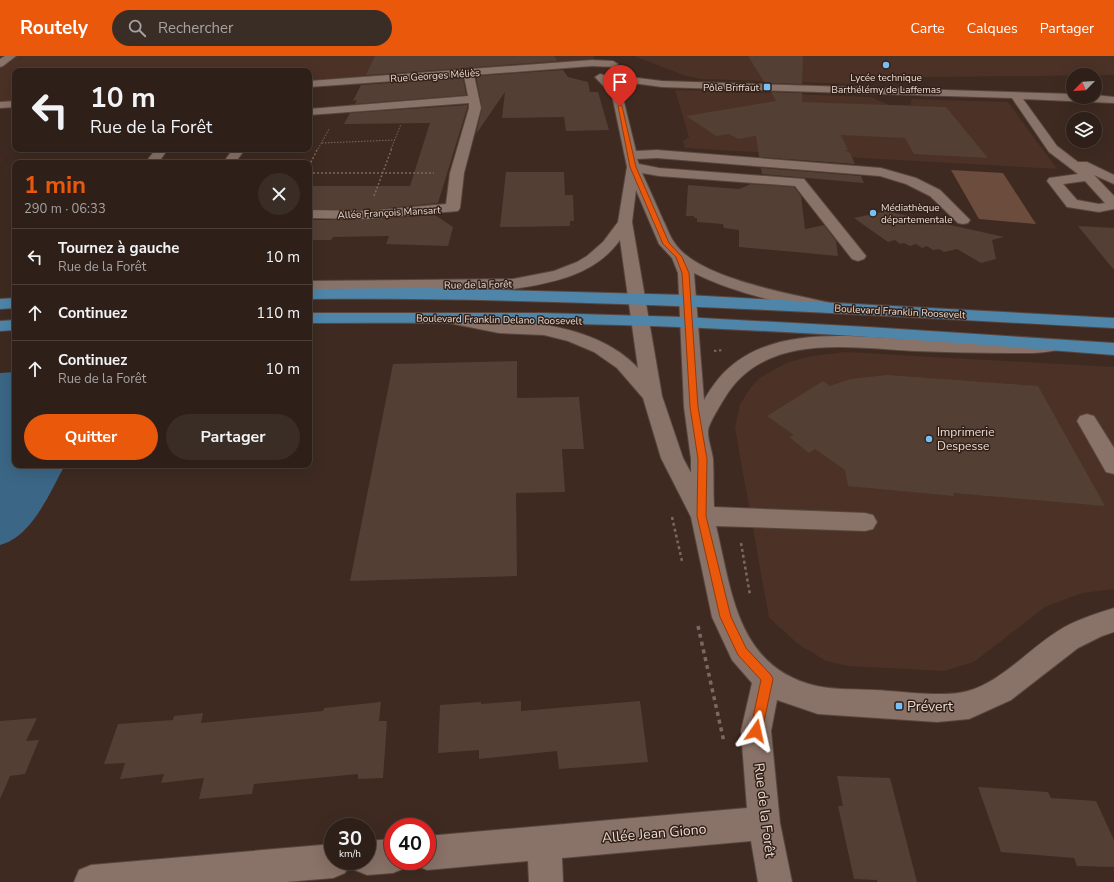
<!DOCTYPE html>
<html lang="fr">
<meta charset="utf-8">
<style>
:root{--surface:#2e2019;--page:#3a2d26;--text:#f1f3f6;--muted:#a7a3a2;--line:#493e38;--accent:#ea580c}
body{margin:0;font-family:"Nunito Sans",sans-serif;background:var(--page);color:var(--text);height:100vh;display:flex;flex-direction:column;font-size:15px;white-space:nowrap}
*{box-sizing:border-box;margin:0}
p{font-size:13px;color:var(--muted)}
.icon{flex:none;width:22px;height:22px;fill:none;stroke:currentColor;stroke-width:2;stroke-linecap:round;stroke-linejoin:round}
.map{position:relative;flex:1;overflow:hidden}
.panel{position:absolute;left:12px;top:104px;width:300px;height:308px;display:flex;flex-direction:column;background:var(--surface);border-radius:8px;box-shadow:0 4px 16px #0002,0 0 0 1px var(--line)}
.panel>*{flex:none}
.guide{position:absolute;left:12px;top:12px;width:300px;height:84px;border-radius:8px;box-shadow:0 4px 16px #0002,0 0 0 1px var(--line);background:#2e2019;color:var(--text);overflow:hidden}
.needle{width:26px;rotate:246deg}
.buttons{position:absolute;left:1066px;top:12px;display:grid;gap:8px}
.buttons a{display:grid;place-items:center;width:36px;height:36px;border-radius:50%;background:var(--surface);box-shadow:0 4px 16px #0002,0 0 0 1px var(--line);font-size:20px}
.speed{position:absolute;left:324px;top:762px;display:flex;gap:8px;font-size:20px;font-weight:700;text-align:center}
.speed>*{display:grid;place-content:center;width:52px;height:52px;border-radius:50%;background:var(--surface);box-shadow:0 4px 16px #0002,0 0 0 1px var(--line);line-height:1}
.speed small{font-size:10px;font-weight:400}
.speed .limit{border:6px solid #d22;background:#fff;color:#111}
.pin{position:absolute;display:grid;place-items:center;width:34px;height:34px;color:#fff;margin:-41px -17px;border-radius:50% 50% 50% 0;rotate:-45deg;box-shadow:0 0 4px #0007}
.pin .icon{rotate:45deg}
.me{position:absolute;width:44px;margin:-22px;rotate:11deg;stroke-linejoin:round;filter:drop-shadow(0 0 3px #0008)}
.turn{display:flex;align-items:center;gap:14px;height:84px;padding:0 12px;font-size:18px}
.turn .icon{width:52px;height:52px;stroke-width:2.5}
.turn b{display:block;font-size:28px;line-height:34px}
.round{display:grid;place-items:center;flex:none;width:42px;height:42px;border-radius:21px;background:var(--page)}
.overview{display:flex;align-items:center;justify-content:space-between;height:68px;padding:0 12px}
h1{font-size:24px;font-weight:700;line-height:30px;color:var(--accent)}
.primary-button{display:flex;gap:8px;margin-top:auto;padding:8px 12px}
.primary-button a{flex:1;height:46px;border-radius:24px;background:var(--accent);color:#fff;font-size:16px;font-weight:700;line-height:46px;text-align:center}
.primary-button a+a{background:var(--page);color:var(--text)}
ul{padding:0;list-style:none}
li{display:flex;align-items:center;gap:12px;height:56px;padding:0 12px;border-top:1px solid var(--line)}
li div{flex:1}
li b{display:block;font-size:15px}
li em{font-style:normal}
header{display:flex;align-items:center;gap:24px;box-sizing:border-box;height:56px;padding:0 20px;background:var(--accent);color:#fff}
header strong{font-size:19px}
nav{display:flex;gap:22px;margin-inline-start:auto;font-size:14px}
.search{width:280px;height:36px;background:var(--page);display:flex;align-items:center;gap:10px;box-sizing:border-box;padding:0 14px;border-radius:22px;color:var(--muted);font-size:15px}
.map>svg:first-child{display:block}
.built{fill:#4b3126}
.green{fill:#6c4c3d}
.water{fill:#3b6685}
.building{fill:#543f35}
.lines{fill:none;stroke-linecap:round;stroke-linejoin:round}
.minor-casing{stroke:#57463f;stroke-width:2}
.major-casing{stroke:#57463f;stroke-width:2}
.path-far4{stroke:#7a6961;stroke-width:1;stroke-dasharray:1.5 1.5;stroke-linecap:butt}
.path-far3{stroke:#7a6961;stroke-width:1.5;stroke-dasharray:2 2;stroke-linecap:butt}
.path-far2{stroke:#7a6961;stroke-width:2;stroke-dasharray:2.5 2.5;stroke-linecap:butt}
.path-far1{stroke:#7a6961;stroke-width:2.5;stroke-dasharray:3 3;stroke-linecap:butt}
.path{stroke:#7a6961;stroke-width:3.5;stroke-dasharray:4 4;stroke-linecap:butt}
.minor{fill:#897267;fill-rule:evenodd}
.major{fill:#4e85a9;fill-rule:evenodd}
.route{fill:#ea580c;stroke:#983908}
.poi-dot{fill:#76c0f7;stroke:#332017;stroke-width:1.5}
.labels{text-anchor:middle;stroke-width:3;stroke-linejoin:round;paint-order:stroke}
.far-street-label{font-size:10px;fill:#e8dbd4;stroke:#332017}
.far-poi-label{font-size:10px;fill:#e8dbd4;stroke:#332017}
.poi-label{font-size:12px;fill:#e8dbd4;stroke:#332017;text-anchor:start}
.near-poi-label{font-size:14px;fill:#e8dbd4;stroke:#332017;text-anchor:start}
.near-street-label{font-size:14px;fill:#e8dbd4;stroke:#332017}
</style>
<header>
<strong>Routely</strong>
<div class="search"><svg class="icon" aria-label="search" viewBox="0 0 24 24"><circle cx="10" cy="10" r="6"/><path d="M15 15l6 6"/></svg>Rechercher</div>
<nav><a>Carte</a><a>Calques</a><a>Partager</a></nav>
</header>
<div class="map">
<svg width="1114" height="826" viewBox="0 0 1114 826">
<rect width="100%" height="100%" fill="#3e2a21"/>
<!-- built -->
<g class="built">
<polygon points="0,0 594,0 594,3 309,24 309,15 15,15 15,45 0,46"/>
<polygon points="634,0 1114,0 1114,19 853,22 858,28 701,23 686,20"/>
<polygon points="675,34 871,41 889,49 910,49 912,43 1008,46 1057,113 685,92 683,85 689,81"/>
<polygon points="845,296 1114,311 1114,533 1082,537 1045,551 974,606 944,615 848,610 826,605 798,588 769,562 735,372 740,348 751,331 761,321 786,307 812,300"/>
</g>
<!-- green -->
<polygon class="green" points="951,114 1003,117 1036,168 979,163"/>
<!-- water -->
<path class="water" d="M15,316V409H65C50,436 32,481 0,489V317Z"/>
<!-- building -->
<g class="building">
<polygon points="375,0 554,0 557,5 366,19"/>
<polygon points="748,0 803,0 802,28 765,27"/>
<polygon points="563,14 568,21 588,26 590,36 598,36 609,74 566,75 564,61 502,62 505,36 476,78 482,52 476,20"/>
<polygon points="463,22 466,39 355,48 357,44 353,45 361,29"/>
<polygon points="771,36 802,37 802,46 946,51 988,102 914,98 905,82 841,79 848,94 844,94 850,97 855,108 759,101 756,80 738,83 729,78 716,80 686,60 776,45"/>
<polygon points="468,49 438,147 367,154 309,153 309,130 410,130 430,67 344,68 350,57"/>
<polygon points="761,112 861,120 864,127 762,118"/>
<polygon points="506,116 564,116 565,139 573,139 574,165 570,165 570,170 500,171"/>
<polygon points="751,128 794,131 801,140 805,173 824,169 836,185 838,200 739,191 739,174 724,172 723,168 697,166 697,162 694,162 694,160 686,160 688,129 739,133"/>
<polygon points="886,155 982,176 1004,181 992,184 996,203 981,207 957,193 944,196 939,193 933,194 927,190 922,192 916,188 910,190 904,187 900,188 895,184 888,186 854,162"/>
<polygon points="435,159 453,171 448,190 386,188 389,180 333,181 331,184 309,184 309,164 367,164"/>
<polygon points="1078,170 1114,172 1114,214"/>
<polygon points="517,305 517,342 579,341 584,393 562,393 565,436 516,437 517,520 350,525 393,308"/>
<polygon points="887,319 1038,330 1105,450 953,437 954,440 848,430 845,414 815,393 809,397 789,381 794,379 767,360 823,325 830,330 850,323"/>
<polygon points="521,645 521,655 640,645 648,706 559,713 557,695 479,703 479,694 438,697 440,649 481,646 481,648"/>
<polygon points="381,646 379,665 387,665 383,722 358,723 358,718 254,728 252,738 199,743 204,722 161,727 164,718 120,723 125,707 104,708 118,668 173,664 174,660 203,657 201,667 323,655 324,652"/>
<polygon points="37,662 26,685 39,684 25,718 10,720 0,743 0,665"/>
<polygon points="837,720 890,722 917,826 877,826 877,824 854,823 838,750 843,750"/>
<polygon points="978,731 1048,736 1051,742 1096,745 1114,784 1114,811 1077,810 1074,802 1001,796"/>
</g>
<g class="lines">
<!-- minor casing -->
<g class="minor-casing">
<g id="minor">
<polygon points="5,0 16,0 3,10 0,11 0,3"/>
<polygon points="592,4 613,5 618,8 613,11 592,10 474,19 481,52 464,117 460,152 458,155 367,163 309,162 309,154 367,155 446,148 450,117 469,52 469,47 309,59 309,53 468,40 464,20 309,31 309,25"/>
<path d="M600,18L604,19L622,38L636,95L657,94L881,112L916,122L940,134L970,164L968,167L963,168L958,167L930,140L906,128L880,120L657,102L637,103L639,108L659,112L804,123L866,200L864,203L858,205L852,203L795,130L659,120L642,117C649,132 656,148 663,164C667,171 669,179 674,186C697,223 794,238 835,248L838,252L835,256L829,257C783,247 736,238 694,217L704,344C711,332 719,320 730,311C778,269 855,281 914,283C960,286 1006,287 1051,284L1057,286L1060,290L1057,294C1042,298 1025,297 1009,297C978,297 946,296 915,295C850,292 764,275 724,343C720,350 708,368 708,376C708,385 712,394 713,403C714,419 713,435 714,451L865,457L873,459L877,466L873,473L865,475L716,470C732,536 737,612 817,630C835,634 856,633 874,634C900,635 943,642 968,635C1001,626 1029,593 1058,575C1075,564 1095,558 1114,552V576L1102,580L1078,592L1011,644L969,663L937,666L818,658L777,644L771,675L780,767L792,826H758L751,785L562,802L563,826H529L528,805L427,814L415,809L414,805H427V780L747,752L741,675L752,627L732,604L712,561L691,461L661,402L643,342L617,312L594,296L568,285L544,279L499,277L444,266L441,262L444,258L450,257C466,260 482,264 498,267C514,269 530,266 545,269C578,274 615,287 638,312L620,184C595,219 553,227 513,233L309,235V225L513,223L554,215L577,206L587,200L603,186L618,166L627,111L612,39L595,21ZM636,134L659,188L672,202L678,217L684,351L691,403V417L683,402L662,340L632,166Z"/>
<path d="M614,19L662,25L1073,38V41H1095V39L1114,41V47L1023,43L1057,90L1078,106H1087L1114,119V128L1094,119L1114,140V153L1099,156L1067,151L1047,125L1049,122L1078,118L1049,96L1012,42L662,31L610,24L609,22ZM1085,125L1105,147L1099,148L1077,144L1063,128Z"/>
<polygon points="15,45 15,51 0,52 0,46"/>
<polygon points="156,93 168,93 158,107 145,107"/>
<polygon points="233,93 245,93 235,107 223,107"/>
<polygon points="1087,358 1094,360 1114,392 1114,418 1106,416 1077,365 1080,360"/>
<polygon points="393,783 393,805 408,805 405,812 393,817 367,819 355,814 351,805 367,805 367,785"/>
<polygon points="333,788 333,805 350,805 345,817 333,822 286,826 74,826 79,814 91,809"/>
</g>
</g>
<!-- major casing -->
<g class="major-casing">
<g id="major">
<path d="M424,232L687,239L1114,262V272C846,258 578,241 309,243V233Z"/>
<polygon points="15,242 15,252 0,253 0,243"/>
<path d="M309,257H543L683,261L868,271L1114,287V299C950,286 785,274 621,269C517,266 413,267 309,267Z"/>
<polygon points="15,264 15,274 0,275 0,265"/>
</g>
</g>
<!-- path-far4 -->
<g class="path-far4">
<polyline points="322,87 395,84"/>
<polyline points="318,93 329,73"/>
<polyline points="391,93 401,68"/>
</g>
<!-- path-far3 -->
<g class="path-far3">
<polyline points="309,110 318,92"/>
<polyline points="309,117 434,117"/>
<polyline points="374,140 392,92"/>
</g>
<!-- path-far2 -->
<polyline class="path-far2" points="714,295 724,294"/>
<!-- path-far1 -->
<g class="path-far1">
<polyline points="672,461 682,505"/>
<polyline points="741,487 750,539"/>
</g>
<!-- path -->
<polyline class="path" points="698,570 724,686"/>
<!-- minor -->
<use href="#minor" class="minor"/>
<!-- major -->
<use href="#major" class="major"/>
</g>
<!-- route -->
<polygon class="route" points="620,49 622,50 636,111 669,187 682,201 689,217 698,351 707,403 706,460 731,561 746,592 771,619 773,623 762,675 760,679 756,681 751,679 750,675 761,624 738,599 720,561 697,460 698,403 690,351 682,217 676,201 663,188 630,111 618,50"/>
<!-- markers -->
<g class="poi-dot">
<circle cx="886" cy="9" r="4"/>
<rect x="763" y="27" width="8" height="8" rx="2"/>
<circle cx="873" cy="157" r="4"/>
<circle cx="929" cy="383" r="4"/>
<rect x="895" y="646" width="8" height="8" rx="2"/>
</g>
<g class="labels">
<!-- far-street labels -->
<g class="far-street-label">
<text transform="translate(435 19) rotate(-4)" y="4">Rue Georges Méliès</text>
<text transform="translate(389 156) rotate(-3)" y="4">Allée François Mansart</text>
<text transform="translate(478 228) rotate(-1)" y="4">Rue de la Forêt</text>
<text transform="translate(900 255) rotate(3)" y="4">Boulevard Franklin Roosevelt</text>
<text transform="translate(499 263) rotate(1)" y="4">Boulevard Franklin Delano Roosevelt</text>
</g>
<!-- far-poi labels -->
<g class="far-poi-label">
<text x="886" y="25">Lycée technique<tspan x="886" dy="12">Barthélémy de Laffemas</tspan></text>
<text x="759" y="35" text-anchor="end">Pôle Briffaut</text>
<text x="881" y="155" text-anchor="start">Médiathèque<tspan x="881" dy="12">départementale</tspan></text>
</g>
<!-- poi labels -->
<g class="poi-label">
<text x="937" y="380">Imprimerie<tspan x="937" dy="14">Despesse</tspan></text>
</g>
<!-- near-poi labels -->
<g class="near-poi-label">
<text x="907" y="655">Prévert</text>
</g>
<!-- near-street labels -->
<g class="near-street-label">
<text transform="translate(765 754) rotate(83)" y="5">Rue de la Forêt</text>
<text transform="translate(654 777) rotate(-5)" y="5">Allée Jean Giono</text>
</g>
</g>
</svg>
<div class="buttons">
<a><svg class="needle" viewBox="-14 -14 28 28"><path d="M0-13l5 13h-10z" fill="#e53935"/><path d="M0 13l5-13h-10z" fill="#a7a3a2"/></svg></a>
<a><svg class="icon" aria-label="layers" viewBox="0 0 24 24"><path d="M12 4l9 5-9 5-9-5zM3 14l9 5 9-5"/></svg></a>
</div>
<div class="speed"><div>30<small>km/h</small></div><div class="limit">40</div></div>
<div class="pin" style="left:620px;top:50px;background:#d93025"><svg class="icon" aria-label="arrive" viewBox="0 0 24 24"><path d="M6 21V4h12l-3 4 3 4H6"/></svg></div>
<svg class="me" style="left:756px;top:675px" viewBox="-20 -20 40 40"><path d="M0-17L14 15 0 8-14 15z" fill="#ea580c" stroke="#fff" stroke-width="4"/></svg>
<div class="guide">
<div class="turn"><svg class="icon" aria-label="left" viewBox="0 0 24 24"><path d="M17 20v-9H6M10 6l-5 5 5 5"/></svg><div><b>10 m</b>Rue de la Forêt</div></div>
</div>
<section class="panel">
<div class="overview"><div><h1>1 min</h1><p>290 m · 06:33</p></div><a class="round"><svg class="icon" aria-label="close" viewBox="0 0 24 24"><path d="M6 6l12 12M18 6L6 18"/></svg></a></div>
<ul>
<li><svg class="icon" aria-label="left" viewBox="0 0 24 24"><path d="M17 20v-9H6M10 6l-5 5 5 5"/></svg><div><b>Tournez à gauche</b><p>Rue de la Forêt</p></div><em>10 m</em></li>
<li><svg class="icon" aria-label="ahead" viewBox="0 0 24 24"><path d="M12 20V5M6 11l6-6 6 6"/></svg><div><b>Continuez</b></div><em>110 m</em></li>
<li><svg class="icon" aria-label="ahead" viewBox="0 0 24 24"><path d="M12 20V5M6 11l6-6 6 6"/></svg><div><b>Continuez</b><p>Rue de la Forêt</p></div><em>10 m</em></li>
</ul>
<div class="primary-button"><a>Quitter</a><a>Partager</a></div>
</section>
</div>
